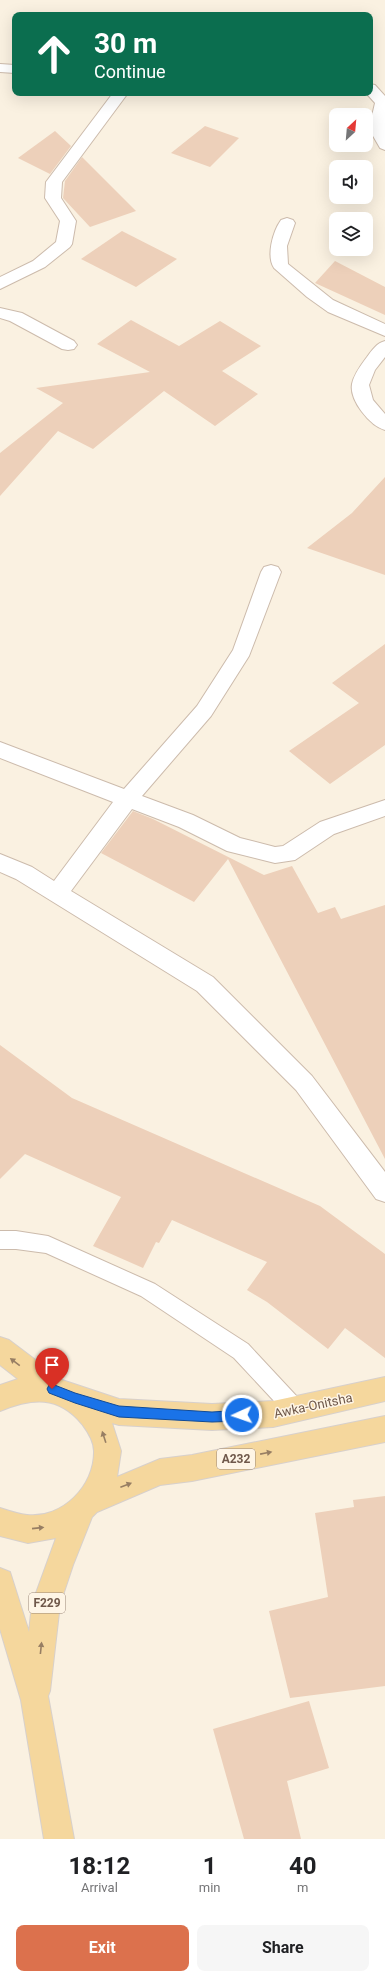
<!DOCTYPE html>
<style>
:root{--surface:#fff;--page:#f6f6f6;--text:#202124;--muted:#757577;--accent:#dc714d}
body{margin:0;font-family:Roboto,sans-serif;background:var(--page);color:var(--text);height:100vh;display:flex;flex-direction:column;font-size:15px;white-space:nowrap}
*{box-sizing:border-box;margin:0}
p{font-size:13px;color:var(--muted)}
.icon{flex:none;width:22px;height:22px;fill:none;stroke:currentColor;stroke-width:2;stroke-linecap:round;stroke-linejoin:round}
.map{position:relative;height:1839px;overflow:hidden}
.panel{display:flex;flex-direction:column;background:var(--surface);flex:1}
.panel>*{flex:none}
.banner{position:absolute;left:12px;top:12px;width:361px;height:84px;border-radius:8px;box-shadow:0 4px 16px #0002;background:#0b6e4f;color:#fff;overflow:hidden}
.needle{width:26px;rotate:26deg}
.buttons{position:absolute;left:329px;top:108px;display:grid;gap:8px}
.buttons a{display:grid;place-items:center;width:44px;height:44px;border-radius:8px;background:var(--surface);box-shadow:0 4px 16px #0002;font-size:20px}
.pin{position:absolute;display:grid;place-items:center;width:34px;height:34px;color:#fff;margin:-41px -17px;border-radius:50% 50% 50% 0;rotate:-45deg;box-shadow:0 0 4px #0007}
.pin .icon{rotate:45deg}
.me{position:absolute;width:44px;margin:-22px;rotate:267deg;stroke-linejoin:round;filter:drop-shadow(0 0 3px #0008)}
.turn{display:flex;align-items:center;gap:14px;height:84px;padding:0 16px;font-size:18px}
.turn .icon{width:52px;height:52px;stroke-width:2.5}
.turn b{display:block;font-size:28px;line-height:34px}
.eta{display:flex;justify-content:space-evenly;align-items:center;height:68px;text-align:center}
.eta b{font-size:24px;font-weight:700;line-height:28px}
.button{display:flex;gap:8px;margin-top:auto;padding:8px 16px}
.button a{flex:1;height:46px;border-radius:8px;background:var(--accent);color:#fff;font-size:16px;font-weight:700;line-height:46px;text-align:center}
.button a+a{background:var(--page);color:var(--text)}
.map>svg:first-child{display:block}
.building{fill:#edd0ba}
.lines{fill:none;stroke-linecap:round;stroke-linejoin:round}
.lane-casing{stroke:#ccbbac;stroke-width:2}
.street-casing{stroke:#ccbbac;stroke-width:2}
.primary-casing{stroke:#d7d0cc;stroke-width:2}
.lane{fill:#fff;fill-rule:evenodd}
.street{fill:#fff;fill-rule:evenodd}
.primary{fill:#f5d79d;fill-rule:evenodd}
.oneway{fill:#977e63}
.route{fill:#1a73e8;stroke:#114b97}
.labels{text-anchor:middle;stroke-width:3;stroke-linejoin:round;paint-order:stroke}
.shield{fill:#fef5e6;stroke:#9a8779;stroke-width:1}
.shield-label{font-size:12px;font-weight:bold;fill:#6f584a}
.street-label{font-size:13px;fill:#6f584a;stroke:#fef5e6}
</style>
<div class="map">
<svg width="385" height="1839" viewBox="0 0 385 1839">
<rect width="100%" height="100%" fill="#faf1e1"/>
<!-- building -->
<g class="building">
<polygon points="205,126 239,138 210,167 171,153"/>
<polygon points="55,131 71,146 50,174 18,158"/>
<polygon points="82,157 136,211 90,227 63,198 65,181"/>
<polygon points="122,231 177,259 136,287 81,259"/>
<polygon points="335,261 385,287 385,315 315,283"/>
<polygon points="131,320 179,346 220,321 261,346 222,371 258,394 215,426 164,391 93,449 58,431 0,496 0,453 63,403 36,388 150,372 97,344"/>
<polygon points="385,477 385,575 307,548 352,513"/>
<polygon points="385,644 385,745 330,784 289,751 359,703 332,683"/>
<polygon points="133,811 153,819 264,875 292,866 318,913 335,907 341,919 385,905 385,1159 228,859 194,902 101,853"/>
<polygon points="0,1045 72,1098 320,1206 385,1254 385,1358 345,1328 328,1349 267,1302 247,1290 267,1262 172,1220 159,1243 156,1242 143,1268 93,1246 121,1197 25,1154 0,1179"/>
<polygon points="385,1496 385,1686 290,1698 269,1611 328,1597 315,1513 354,1507 353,1500"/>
<polygon points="309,1701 329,1768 287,1781 301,1839 244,1839 213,1729"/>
</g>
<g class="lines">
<!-- lane casing -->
<g class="lane-casing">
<polygon id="lane" points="0,1231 16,1231 48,1236 155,1284 248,1344 302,1402 305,1409 302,1416 295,1419 288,1416 234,1358 141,1296 46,1253 16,1249 0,1249"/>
</g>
<!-- street casing -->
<g class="street-casing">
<g id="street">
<polygon points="0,64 15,65 15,73 0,72"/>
<polygon points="370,84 375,85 385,96 385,150 380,148 369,129 375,103 366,93 370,93"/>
<polygon points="113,93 128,93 62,182 61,198 76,221 72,244 70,247 45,267 0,289 0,277 33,261 56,242 60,221 45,198 46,182"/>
<path d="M287,218L293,220L295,223L287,246L288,264L333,300L385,324V336L328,312L307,297L274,268C266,256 273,231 281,220Z"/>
<polygon points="0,308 22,313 74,341 77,345 74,349 68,350 62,349 10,321 0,318"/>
<path d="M385,341V357L375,370L369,385L373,400L385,414V430C370,426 349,400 352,384C354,374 361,365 367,357C372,350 377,343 385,341Z"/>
<polygon points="271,565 278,567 281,572 249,656 211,716 142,796 193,815 240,838 275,847 283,846 320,822 385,800 385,816 334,834 295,860 275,863 227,851 179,827 132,809 71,891 213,977 312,1076 385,1172 385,1202 376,1199 296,1090 197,991 16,879 0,872 0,854 32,867 54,881 113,802 0,758 0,742 124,789 197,706 233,650 261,572 264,567"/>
</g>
</g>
<!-- primary casing -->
<g class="primary-casing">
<path id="primary" d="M0,1337L9,1340L62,1380L119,1399L212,1404L273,1401L385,1377V1401L273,1427L212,1430L119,1425L112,1423L121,1451L117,1477L160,1459L192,1455L385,1416V1442L192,1481L160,1485L97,1512L92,1517L73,1565L60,1604L50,1691L48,1696L74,1839H44L21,1700L0,1629V1568L10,1572L29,1632L32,1604L56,1538L28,1543L0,1536V1508C9,1511 18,1514 27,1515C62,1519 95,1486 94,1451C94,1441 88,1432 82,1424C58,1395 32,1398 0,1411V1385L18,1379L0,1365Z"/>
</g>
<!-- lane -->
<use href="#lane" class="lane"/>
<!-- street -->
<use href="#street" class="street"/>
<!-- primary -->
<use href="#primary" class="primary"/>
</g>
<!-- one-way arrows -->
<defs><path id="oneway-solid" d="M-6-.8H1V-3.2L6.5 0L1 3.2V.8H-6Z"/></defs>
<g class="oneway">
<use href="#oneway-solid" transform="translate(15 1362) rotate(-143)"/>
<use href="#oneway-solid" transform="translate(104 1437) rotate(-108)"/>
<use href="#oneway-solid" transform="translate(266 1453) rotate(-11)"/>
<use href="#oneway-solid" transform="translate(126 1485) rotate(-21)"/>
<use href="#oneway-solid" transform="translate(38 1528) rotate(-6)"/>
<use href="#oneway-solid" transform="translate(41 1648) rotate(-84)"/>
</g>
<!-- route -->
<polygon class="route" points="52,1384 75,1393 119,1406 212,1412 242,1410 246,1412 248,1415 246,1419 242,1421 212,1422 119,1417 75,1403 49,1393 47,1389 49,1385"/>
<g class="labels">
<!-- shield labels -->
<g class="shield">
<rect x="217" y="1449" width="38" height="20" rx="3"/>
<rect x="29" y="1593" width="36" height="20" rx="3"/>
</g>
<g class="shield-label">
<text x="236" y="1463">A232</text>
<text x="47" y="1607">F229</text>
</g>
<!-- street labels -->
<g class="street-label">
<text transform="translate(313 1405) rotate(-12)" y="5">Awka-Onitsha</text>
</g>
</g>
</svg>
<div class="buttons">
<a><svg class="needle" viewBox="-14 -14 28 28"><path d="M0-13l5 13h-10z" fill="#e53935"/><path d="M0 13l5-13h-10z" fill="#757577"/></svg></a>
<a><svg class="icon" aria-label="sound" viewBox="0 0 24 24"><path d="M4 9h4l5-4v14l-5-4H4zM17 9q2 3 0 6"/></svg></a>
<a><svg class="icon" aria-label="layers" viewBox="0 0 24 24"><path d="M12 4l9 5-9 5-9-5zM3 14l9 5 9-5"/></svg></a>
</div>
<div class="pin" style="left:52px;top:1389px;background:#d93025"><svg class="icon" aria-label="arrive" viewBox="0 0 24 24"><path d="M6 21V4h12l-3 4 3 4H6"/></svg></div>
<svg class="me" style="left:242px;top:1415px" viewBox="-20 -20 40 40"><circle r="17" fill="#1a73e8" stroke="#fff" stroke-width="3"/><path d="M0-11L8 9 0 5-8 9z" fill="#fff"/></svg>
<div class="banner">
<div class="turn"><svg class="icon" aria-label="ahead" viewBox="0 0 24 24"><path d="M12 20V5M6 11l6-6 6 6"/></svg><div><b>30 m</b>Continue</div></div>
</div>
</div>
<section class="panel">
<div class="eta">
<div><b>18:12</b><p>Arrival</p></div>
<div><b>1</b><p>min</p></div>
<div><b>40</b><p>m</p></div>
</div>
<div class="button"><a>Exit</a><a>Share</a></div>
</section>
